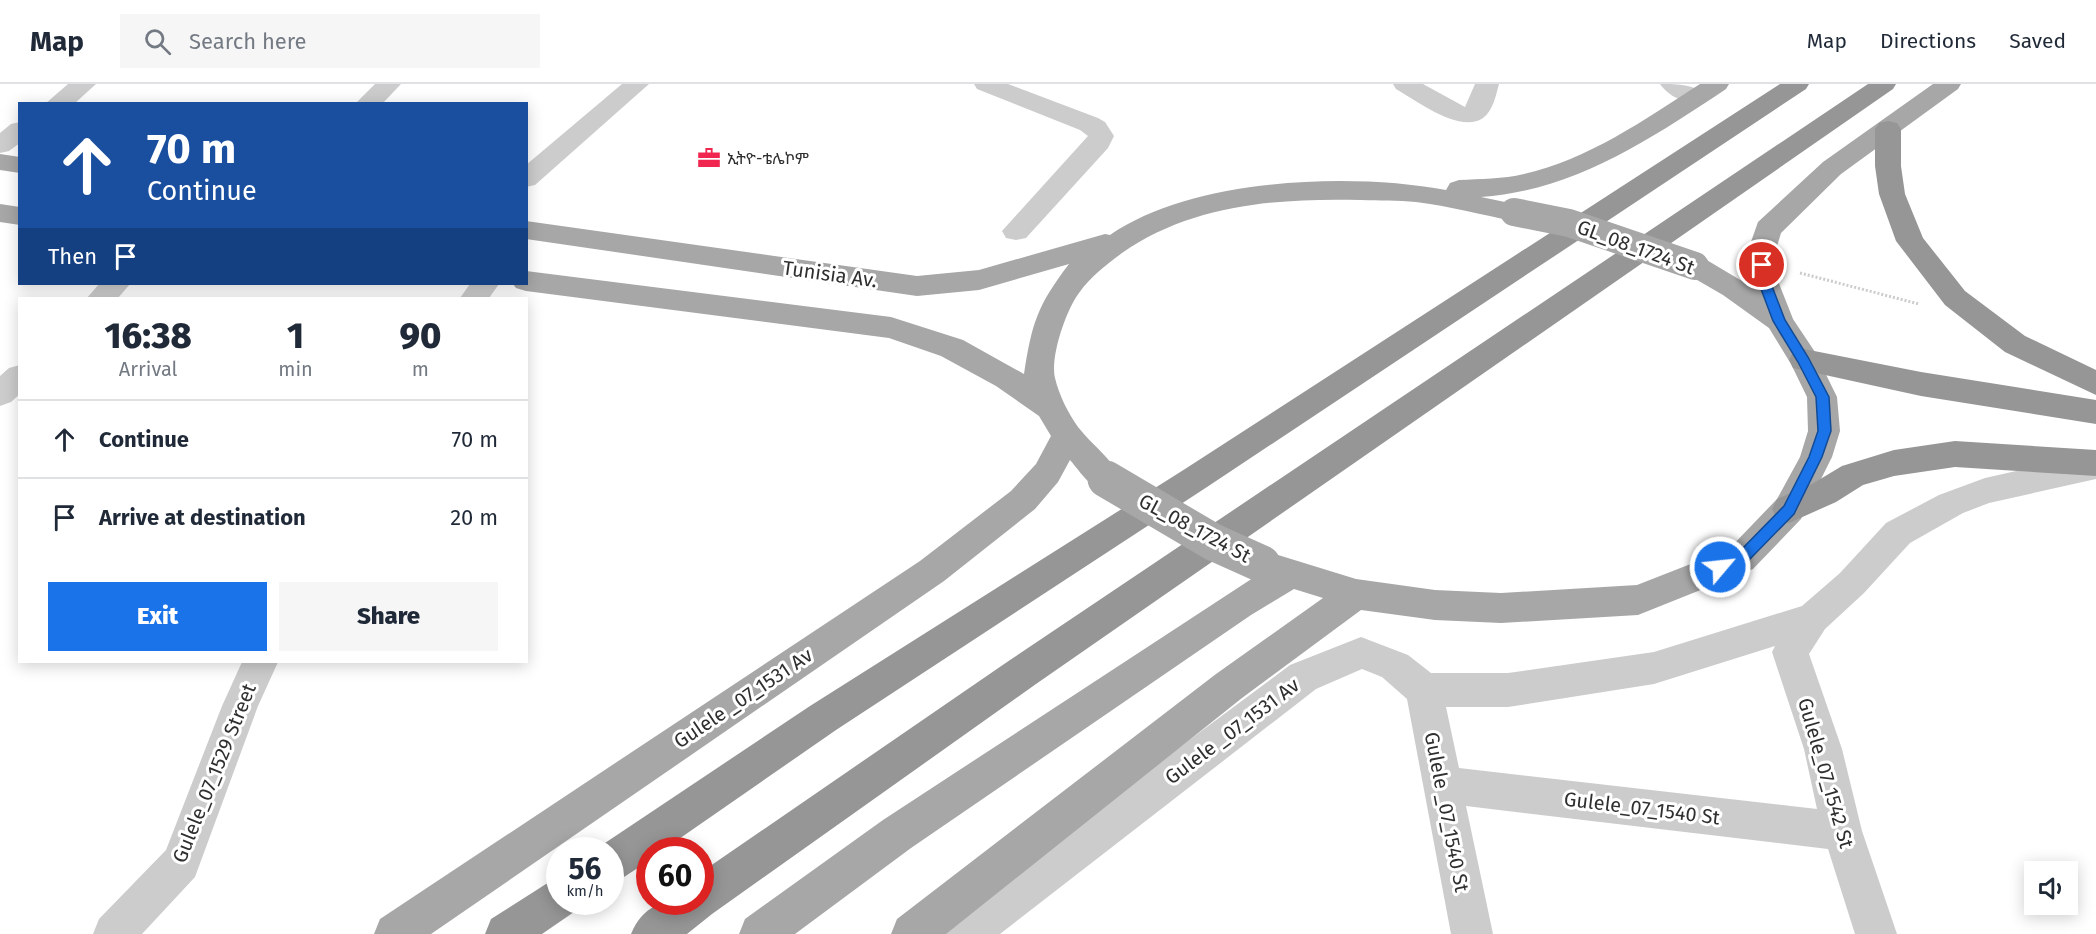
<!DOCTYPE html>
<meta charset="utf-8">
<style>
:root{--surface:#fff;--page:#f6f6f7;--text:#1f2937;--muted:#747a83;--line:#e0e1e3;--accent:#1a73e8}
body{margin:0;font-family:"Fira Sans","Noto Sans Ethiopic",sans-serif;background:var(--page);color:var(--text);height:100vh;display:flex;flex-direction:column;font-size:22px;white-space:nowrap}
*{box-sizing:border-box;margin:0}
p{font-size:20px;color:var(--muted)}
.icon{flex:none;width:33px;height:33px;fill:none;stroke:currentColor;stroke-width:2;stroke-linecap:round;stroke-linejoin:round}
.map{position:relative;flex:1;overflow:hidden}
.drawer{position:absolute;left:18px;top:213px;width:510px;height:366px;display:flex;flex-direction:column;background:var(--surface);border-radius:0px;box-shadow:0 3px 15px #0003}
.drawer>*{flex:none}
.top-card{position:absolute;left:18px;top:18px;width:510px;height:183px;border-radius:0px;box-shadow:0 3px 15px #0003;background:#1a4fa0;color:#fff;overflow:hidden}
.controls{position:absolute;left:2024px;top:777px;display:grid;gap:12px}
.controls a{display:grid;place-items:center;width:54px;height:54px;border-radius:0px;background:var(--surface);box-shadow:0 3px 15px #0003;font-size:30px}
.speed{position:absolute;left:546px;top:753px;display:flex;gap:12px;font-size:30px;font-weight:700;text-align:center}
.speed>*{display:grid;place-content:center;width:78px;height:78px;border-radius:50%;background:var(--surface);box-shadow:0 3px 15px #0003;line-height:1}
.speed small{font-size:15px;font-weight:400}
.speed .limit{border:9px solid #d22;background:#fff;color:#111}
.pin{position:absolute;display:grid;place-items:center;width:51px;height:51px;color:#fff;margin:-26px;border:3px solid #fff;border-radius:50%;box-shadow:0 2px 6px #0007}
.me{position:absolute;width:66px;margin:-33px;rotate:62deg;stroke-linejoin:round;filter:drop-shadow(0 0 4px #0008)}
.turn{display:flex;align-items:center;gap:21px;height:126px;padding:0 30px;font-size:27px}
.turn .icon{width:78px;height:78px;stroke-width:2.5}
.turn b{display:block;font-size:42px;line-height:51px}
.then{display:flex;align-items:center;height:57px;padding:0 30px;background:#0003;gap:12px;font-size:22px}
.eta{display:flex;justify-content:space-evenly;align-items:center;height:102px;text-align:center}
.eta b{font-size:36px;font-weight:800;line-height:42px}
.cta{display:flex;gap:12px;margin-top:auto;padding:12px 30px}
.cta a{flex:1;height:69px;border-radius:0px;background:var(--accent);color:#fff;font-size:24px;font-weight:800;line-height:69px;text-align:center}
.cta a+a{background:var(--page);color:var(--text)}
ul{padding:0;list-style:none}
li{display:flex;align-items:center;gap:18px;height:78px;padding:0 30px;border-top:2px solid var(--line)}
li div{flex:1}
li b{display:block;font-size:22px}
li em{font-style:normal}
header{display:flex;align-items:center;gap:36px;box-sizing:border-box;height:84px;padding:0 30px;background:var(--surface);border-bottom:2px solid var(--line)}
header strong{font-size:28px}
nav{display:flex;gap:33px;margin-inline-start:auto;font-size:21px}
.search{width:420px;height:54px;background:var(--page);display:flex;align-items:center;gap:15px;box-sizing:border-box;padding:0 21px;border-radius:0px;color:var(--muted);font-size:22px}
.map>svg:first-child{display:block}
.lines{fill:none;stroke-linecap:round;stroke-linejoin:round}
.path{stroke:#ccc;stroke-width:3;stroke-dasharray:2 2;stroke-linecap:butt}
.street{fill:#ccc;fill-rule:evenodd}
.primary{fill:#a7a7a7;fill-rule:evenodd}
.highway{fill:#969696;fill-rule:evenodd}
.primary-bridge-far1{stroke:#a7a7a7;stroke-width:28}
.primary-bridge{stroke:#a7a7a7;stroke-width:37}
.route{fill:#1a73e8;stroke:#114b97;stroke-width:1.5}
.labels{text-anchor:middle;stroke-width:6;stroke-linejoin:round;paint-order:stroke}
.far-poi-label{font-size:16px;fill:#2f2f2f;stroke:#fff;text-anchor:start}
.street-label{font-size:20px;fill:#2f2f2f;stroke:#fff}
</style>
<header>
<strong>Map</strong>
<div class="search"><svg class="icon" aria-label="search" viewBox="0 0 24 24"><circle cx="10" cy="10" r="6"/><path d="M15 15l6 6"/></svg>Search here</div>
<nav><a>Map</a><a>Directions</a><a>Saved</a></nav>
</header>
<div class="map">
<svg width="2096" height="850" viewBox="0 0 2096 850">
<rect width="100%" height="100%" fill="#fff"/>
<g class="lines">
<!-- path -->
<polyline class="path" points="1800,189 1919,220"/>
<!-- street -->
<g class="street">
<polygon points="68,0 96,0 74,20 45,20"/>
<polygon points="375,0 401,0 382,20 355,20"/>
<polygon points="622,0 649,0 535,101 526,103 526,81"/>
<polygon points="974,0 1008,0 1098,34 1105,38 1114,52 1108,64 1026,154 1016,156 1006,154 1002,147 1088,52 1080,46 977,5"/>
<path d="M1393,0H1423L1465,23L1475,0H1499C1496,11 1493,27 1483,34C1460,50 1417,17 1396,5Z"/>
<path d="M1660,0C1678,0 1697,0 1708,14L1705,19C1690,23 1669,13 1660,0Z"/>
<polygon points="20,38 20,59 9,67 0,69 0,49 11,40"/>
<polygon points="99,200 130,200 118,214 87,214"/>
<polygon points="470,200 499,200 489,214 460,214"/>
<polygon points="20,281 20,310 11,318 0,322 0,292 9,284"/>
<path d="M2096,369V395L1989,419L1963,429L1910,459L1864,509L1825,545L1809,570L1842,665L1862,747L1897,850H1855L1828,765L1466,722L1493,850H1451L1407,615L1382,593L1362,585L1316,605L1000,850H946L952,835L1040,767L1290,581L1361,553L1408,571L1431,589H1508L1654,568L1802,522L1840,489L1886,439L1939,411L1985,394ZM1775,562L1772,568L1804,665L1817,725L1459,684L1446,623H1508L1654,600Z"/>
<polygon points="242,578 278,578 258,622 195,793 142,850 93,850 99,835 166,766 222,622"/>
</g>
<!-- primary -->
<g class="primary">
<path d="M1700,0H1729L1726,5C1651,55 1573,107 1481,113L1524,122L1528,128L1524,134L1514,137C1482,131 1449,122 1416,118C1398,116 1379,117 1361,116C1279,114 1192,120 1122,169C1105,182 1091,192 1079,209C1066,226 1050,273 1055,294C1059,311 1068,329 1078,343C1092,361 1112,375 1122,395L1117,404C1094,412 1084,392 1070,376L1058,398L1035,425L944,497L431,850H374L380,835L920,477L1011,407L1036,380L1051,352L1039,332L996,302L941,272L889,254L526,207L516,204L513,200H526V187L891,233L963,256L1024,290C1032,239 1037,222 1069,180L979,206L917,212L526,155V137L917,192L979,186L1105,150L1110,151C1192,94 1350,88 1446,106L1450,99L1459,96C1480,95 1503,95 1524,90C1587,76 1646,35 1700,0Z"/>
<polygon points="1933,0 1961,0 1958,5 1841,90 1781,149 1775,169 1778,197 1793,235 1815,268 1837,313 1840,347 1832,373 1801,435 1753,485 1638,531 1501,539 1435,536 1361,526 1242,614 946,850 891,850 897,835 1216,590 1323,514 1294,505 1251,531 911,764 795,850 739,850 745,835 883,736 1256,492 1250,490 1245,480 1250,470 1262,466 1356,495 1435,506 1501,509 1637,501 1729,465 1777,415 1800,373 1808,347 1807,313 1791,280 1769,244 1723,211 1685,189 1681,182 1685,175 1695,172 1705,175 1752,203 1747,169 1758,138 1823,78"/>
<polygon points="0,70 20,73 20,89 0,86"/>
<polygon points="0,120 20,123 20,141 0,138"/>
</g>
<!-- highway -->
<g class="highway">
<polygon points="1780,0 1809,0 1806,5 1207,403 836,646 663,766 650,766 650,776 624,793 610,799 610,766 596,765 810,622 1185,385"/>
<path d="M1868,0H1896L1893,5L1036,600L712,830L687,850H631C646,815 668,818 700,818V789L1010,576Z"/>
<polygon points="1888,37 1897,39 1901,45 1901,82 1905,110 1923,154 1965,207 2025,252 2096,286 2096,311 2005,268 1945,221 1896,157 1879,110 1875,82 1875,45 1879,39"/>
<polygon points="1804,265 1921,288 2096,316 2096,340 1921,312 1793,284 1789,276 1793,268"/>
<polygon points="1955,357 2096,366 2096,392 1955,383 1894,392 1863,401 1836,418 1789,439 1777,435 1772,425 1777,415 1812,400 1842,382 1894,366"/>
<polygon points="560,794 560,818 579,818 574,828 542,850 485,850 491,835 546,800"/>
</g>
<!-- primary-bridge-far1 -->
<polyline class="primary-bridge-far1" points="1514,128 1569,139 1695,182"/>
<!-- primary-bridge -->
<polyline class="primary-bridge" points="1106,395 1213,458 1262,480"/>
</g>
<!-- route -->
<polygon class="route" points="1762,177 1768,181 1770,197 1785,236 1808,273 1829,313 1831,347 1822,373 1794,430 1746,479 1720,489 1716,487 1713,483 1716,479 1736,471 1784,422 1809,373 1818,347 1816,313 1798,278 1773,237 1758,197 1756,181"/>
<!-- icons -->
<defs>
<g id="office-bare" transform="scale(1.8)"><path d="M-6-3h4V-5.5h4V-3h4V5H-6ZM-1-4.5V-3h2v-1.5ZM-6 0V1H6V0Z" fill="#f12650" stroke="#fff" stroke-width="2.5" paint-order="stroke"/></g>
</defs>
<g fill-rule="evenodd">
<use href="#office-bare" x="709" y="74"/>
</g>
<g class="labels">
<!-- far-poi labels -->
<g class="far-poi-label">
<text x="727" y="80">ኢትዮ-ቴሌኮም</text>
</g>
<!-- street labels -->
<g class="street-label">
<text transform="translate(1636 163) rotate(20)" y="7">GL_08_1724 St</text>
<text transform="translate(830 190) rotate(8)" y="7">Tunisia Av.</text>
<text transform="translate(1195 444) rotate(28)" y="7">GL_08_1724 St</text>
<text transform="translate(743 614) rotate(-34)" y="7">Gulele _07_1531 Av</text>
<text transform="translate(1232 647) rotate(-37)" y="7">Gulele _07_1531 Av</text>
<text transform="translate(214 689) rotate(-68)" y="7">Gulele_07_1529 Street</text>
<text transform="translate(1826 689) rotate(74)" y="7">Gulele_07_1542 St</text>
<text transform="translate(1642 724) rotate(7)" y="7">Gulele_07_1540 St</text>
<text transform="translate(1447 728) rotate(79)" y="7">Gulele _07_1540 St</text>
</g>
</g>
</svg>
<div class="controls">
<a><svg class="icon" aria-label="sound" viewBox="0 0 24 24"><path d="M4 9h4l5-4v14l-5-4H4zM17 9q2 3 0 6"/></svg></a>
</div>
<div class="speed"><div>56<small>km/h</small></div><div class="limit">60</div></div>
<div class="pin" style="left:1762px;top:181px;background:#d93025"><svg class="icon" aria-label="arrive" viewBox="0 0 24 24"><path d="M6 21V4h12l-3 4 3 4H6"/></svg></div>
<svg class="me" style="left:1720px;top:483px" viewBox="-20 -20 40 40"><circle r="17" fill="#1a73e8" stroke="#fff" stroke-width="3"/><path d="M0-11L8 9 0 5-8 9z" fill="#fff"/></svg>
<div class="top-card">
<div class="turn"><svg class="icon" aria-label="ahead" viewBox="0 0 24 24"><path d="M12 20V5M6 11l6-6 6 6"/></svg><div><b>70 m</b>Continue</div></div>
<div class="then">Then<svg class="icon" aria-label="arrive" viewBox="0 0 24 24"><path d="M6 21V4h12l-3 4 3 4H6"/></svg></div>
</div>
<section class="drawer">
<div class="eta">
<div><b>16:38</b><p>Arrival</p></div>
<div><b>1</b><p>min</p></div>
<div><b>90</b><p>m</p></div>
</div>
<ul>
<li><svg class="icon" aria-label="ahead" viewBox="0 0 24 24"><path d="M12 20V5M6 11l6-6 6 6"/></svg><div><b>Continue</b></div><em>70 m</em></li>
<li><svg class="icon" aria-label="arrive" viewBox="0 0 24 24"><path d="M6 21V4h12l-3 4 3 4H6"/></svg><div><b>Arrive at destination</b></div><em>20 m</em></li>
</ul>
<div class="cta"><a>Exit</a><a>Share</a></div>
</section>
</div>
